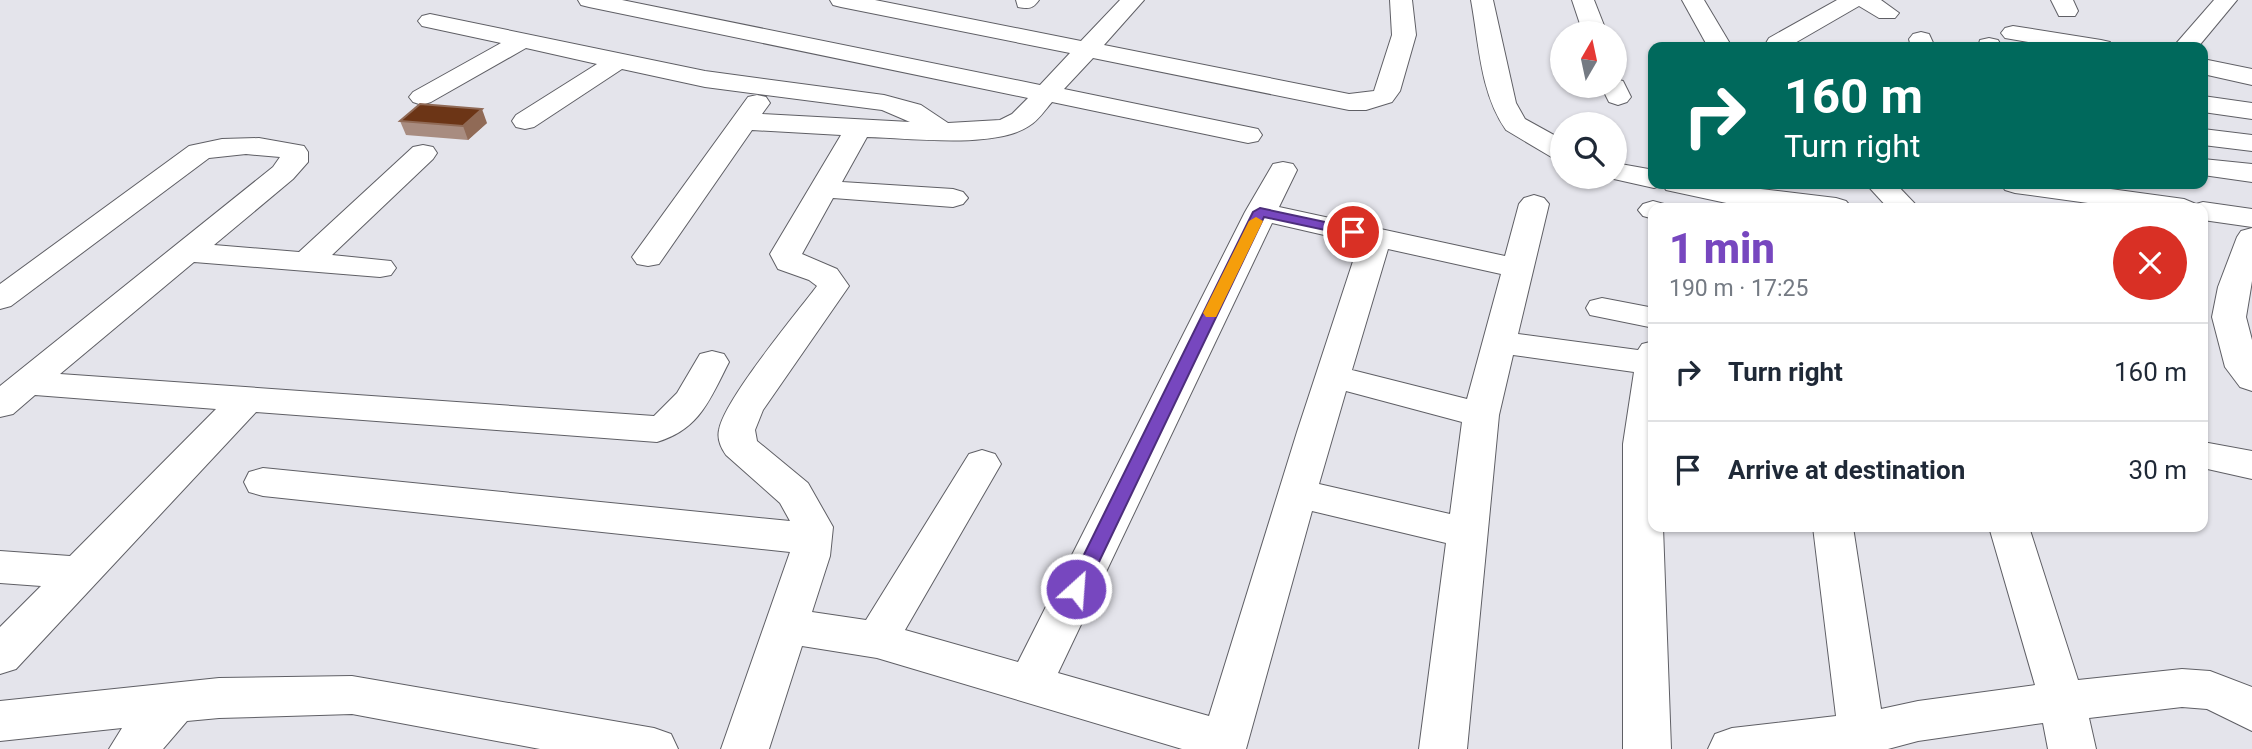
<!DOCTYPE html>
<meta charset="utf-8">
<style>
:root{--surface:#fff;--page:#f6f6f7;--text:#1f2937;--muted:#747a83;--line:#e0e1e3;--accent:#7747bf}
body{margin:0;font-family:Roboto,sans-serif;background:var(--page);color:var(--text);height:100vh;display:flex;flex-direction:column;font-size:26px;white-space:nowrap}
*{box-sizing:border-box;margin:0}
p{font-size:23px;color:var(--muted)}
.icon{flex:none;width:38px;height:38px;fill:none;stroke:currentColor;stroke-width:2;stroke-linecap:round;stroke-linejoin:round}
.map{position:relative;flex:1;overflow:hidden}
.details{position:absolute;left:1648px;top:203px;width:560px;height:329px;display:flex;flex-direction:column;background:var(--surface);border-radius:14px;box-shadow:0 2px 5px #0004}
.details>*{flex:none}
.hud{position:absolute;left:1648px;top:42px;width:560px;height:147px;border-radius:14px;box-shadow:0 2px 5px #0004;background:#00695c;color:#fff;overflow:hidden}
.needle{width:46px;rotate:9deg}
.controls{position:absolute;left:1550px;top:21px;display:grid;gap:14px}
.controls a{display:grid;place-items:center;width:77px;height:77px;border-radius:50%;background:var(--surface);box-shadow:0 2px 5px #0004;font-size:35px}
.pin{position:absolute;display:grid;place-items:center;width:60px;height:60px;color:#fff;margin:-30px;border:4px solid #fff;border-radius:50%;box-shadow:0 2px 7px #0007}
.me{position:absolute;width:77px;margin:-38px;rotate:26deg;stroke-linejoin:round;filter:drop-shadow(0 0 5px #0008)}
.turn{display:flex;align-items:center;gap:24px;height:147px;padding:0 21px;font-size:32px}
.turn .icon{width:91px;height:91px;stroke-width:2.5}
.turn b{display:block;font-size:49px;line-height:60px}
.round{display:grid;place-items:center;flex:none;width:74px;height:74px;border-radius:37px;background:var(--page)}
.head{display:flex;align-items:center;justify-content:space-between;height:119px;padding:0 21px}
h1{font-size:42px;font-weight:800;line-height:52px;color:var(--accent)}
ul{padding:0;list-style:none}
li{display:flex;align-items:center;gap:21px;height:98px;padding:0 21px;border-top:2px solid var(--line)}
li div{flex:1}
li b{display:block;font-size:26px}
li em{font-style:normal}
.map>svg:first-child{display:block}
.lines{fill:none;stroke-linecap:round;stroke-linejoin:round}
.minor-casing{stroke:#5f5f65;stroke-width:2}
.minor{fill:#fff;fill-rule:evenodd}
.wall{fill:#a88c80}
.shaded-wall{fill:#906a56}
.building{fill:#6c3516;stroke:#906a56;stroke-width:2}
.route{fill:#7747bf;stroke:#4d2e7c;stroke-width:2}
.slow{fill:#f59e0b}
</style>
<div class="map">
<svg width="2252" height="749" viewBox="0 0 2252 749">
<rect width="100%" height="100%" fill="#e4e4eb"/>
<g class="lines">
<!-- minor casing -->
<g class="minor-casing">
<g id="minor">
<path d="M578,0H622L1040,85L1070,53L841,7L833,5L830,0H875L1081,41L1120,0H1144L1104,45L1349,94L1374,91L1392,35L1390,0H1412L1416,35L1400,91L1392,102L1366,110H1349L1093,58L1064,89L1258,129L1262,135L1258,141L1248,143L1052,102C1045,110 1038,121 1029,126C995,149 908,138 867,137L842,182L953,189L963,192L968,198L963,204L953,207L833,198L802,254L837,269L849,286L763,410L755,430L757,441L808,483L833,527L830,556L812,612L866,620L969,454L982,450L995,454L1001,464L905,630L1018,662L1245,212L1273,164L1283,162L1293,164L1297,170L1279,207L1505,256L1519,204L1524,198L1534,195L1544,198L1549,204L1518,334L1638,350L1642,344L1654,341V527H1663L1671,749H1623V444L1634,372L1513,355L1499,415L1467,749H1419L1446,543L1312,511L1246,749H1182L877,658L802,646L769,749H721L790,552L263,496L249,492L244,482L249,472L263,468L790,521L780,503L726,455C721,448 717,439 719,430C724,400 796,314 817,286L809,280L778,269L770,254L841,135L752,130L659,264L648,266L637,264L632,257L748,97L757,95L766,97L770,103L762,114L910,122L882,110L705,87L622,69L534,127L525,129L516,127L512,121L516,115L597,64L526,48L431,102L422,105L413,102L409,97L413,92L501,43L422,26L418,21L422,16L430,14L705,71L884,95L921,105L948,123L1000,120L1012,114L1028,98L589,7L581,5ZM1272,223L1359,243L1297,432L1209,716L1058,673ZM1388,249L1501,274L1467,399L1352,370ZM1346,391L1462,422L1450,514L1319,484Z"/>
<path d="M1016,0H1039C1033,9 1028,9 1018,7Z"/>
<path d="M1471,0H1493L1516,103L1525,119L1563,140V160L1553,158L1506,130C1480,93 1479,43 1471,0Z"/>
<polygon points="1572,0 1594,0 1607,33 1583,33"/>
<polygon points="1682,0 1704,0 1732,47 1708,47"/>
<polygon points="1837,0 1881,0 1899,13 1895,18 1879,18 1859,6 1788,47 1769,47 1766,43 1769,38"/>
<polygon points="2051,0 2073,0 2078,11 2075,16 2059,16"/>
<polygon points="2214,0 2237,0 2198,47 2173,47"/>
<polygon points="2013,26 2101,40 2110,42 2113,47 2057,47 2005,38 2001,33 2005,28"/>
<polygon points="1921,32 1929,34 1935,47 1911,47 1909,39 1913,34"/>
<polygon points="1989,38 1998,40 2002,47 1978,47 1980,40"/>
<polygon points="2203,59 2252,69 2252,85 2203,74"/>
<polygon points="1615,79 1623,81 1631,97 1627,102 1618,105 1609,102 1601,86 1615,86"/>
<polygon points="2203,96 2252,103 2252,119 2203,112"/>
<polygon points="2203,129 2252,135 2252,151 2203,145"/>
<path d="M259,138L304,146L308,152V162L293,179L214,245L299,252L413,147L423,145L433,147L437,153L433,159L332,255L391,261L396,268L391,275L380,277L194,262L60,374L654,416L677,393L700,354L712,351L724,354L729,362C710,399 700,429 657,442L256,412L16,669L0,674V627L41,586L0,583V551L70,556L216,409L35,395L13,414L0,417V386L273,167L280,157L246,154L209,158L11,306L0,309V284L189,146L222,139Z"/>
<polygon points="2203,159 2252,164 2252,182 2203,175"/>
<polygon points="1615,163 1654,170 1654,184 1718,184 1836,198 1846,201 1851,207 1770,208 1731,204 1666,190 1663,185 1654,188 1605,177 1615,177"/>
<polygon points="1866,184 1896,184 1919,208 1888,208"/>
<polygon points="2001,184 2074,184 2184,199 2196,204 2203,202 2252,209 2252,227 2203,220 2203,208 2124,208 2015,193 2005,190"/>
<polygon points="1653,201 1664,204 1668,208 1654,208 1654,219 1643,216 1638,210 1643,204"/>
<polygon points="2252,228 2252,281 2246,317 2252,340 2252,391 2240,387 2225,367 2212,317 2218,287 2237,237 2241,231"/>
<polygon points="1602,298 1654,308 1654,328 1590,315 1586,308 1590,301"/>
<polygon points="2203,442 2252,451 2252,479 2203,468"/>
<polygon points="1813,527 1853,527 1881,709 1918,701 2035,685 1989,527 2029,527 2078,680 2182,669 2210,671 2252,687 2252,731 2207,709 2182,707 2089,718 2096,749 2048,749 2043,723 1918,741 1888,749 1708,749 1715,734 1732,728 1836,716"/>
<polygon points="352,676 654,728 671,734 678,749 540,749 352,714 219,718 187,721 163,749 109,749 122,728 0,741 0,701 219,678"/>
</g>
</g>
<!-- minor -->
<use href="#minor" class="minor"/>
</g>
<!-- wall -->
<polygon class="wall" points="400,121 487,123 468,140 406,135"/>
<!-- shaded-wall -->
<polygon class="shaded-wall" points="482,109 487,123 468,140 463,126"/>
<!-- building -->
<polygon class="building" points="420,104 482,109 463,126 400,121"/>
<!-- route -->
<polygon class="route" points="1260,208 1353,228 1360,232 1353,236 1264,217 1086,589 1083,594 1076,597 1069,594 1067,589 1253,212"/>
<!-- slow -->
<polygon class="slow" points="1256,217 1263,221 1218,313 1216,317 1206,317 1203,313 1249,221"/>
</svg>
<div class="controls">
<a><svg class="needle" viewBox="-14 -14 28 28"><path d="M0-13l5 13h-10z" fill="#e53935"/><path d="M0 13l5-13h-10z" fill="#747a83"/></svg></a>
<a><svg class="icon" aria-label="search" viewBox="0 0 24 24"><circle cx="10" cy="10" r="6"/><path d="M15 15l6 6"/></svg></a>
</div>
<div class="pin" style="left:1353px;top:232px;background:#d93025"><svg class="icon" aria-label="arrive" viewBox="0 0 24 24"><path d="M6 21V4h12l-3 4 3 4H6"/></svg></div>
<svg class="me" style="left:1076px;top:589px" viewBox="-20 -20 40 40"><circle r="17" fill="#7747bf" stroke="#fff" stroke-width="3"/><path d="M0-11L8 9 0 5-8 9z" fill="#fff"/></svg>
<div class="hud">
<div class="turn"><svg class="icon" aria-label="right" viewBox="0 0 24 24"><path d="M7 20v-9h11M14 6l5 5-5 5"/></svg><div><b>160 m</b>Turn right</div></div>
</div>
<section class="details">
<div class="head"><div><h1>1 min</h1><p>190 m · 17:25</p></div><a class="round" style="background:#d93025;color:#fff"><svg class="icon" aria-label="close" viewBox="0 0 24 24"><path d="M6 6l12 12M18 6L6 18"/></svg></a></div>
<ul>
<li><svg class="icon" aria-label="right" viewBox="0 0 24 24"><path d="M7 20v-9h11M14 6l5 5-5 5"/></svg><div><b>Turn right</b></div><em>160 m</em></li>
<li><svg class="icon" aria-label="arrive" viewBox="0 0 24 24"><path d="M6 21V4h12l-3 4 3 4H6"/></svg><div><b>Arrive at destination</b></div><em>30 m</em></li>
</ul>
</section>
</div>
